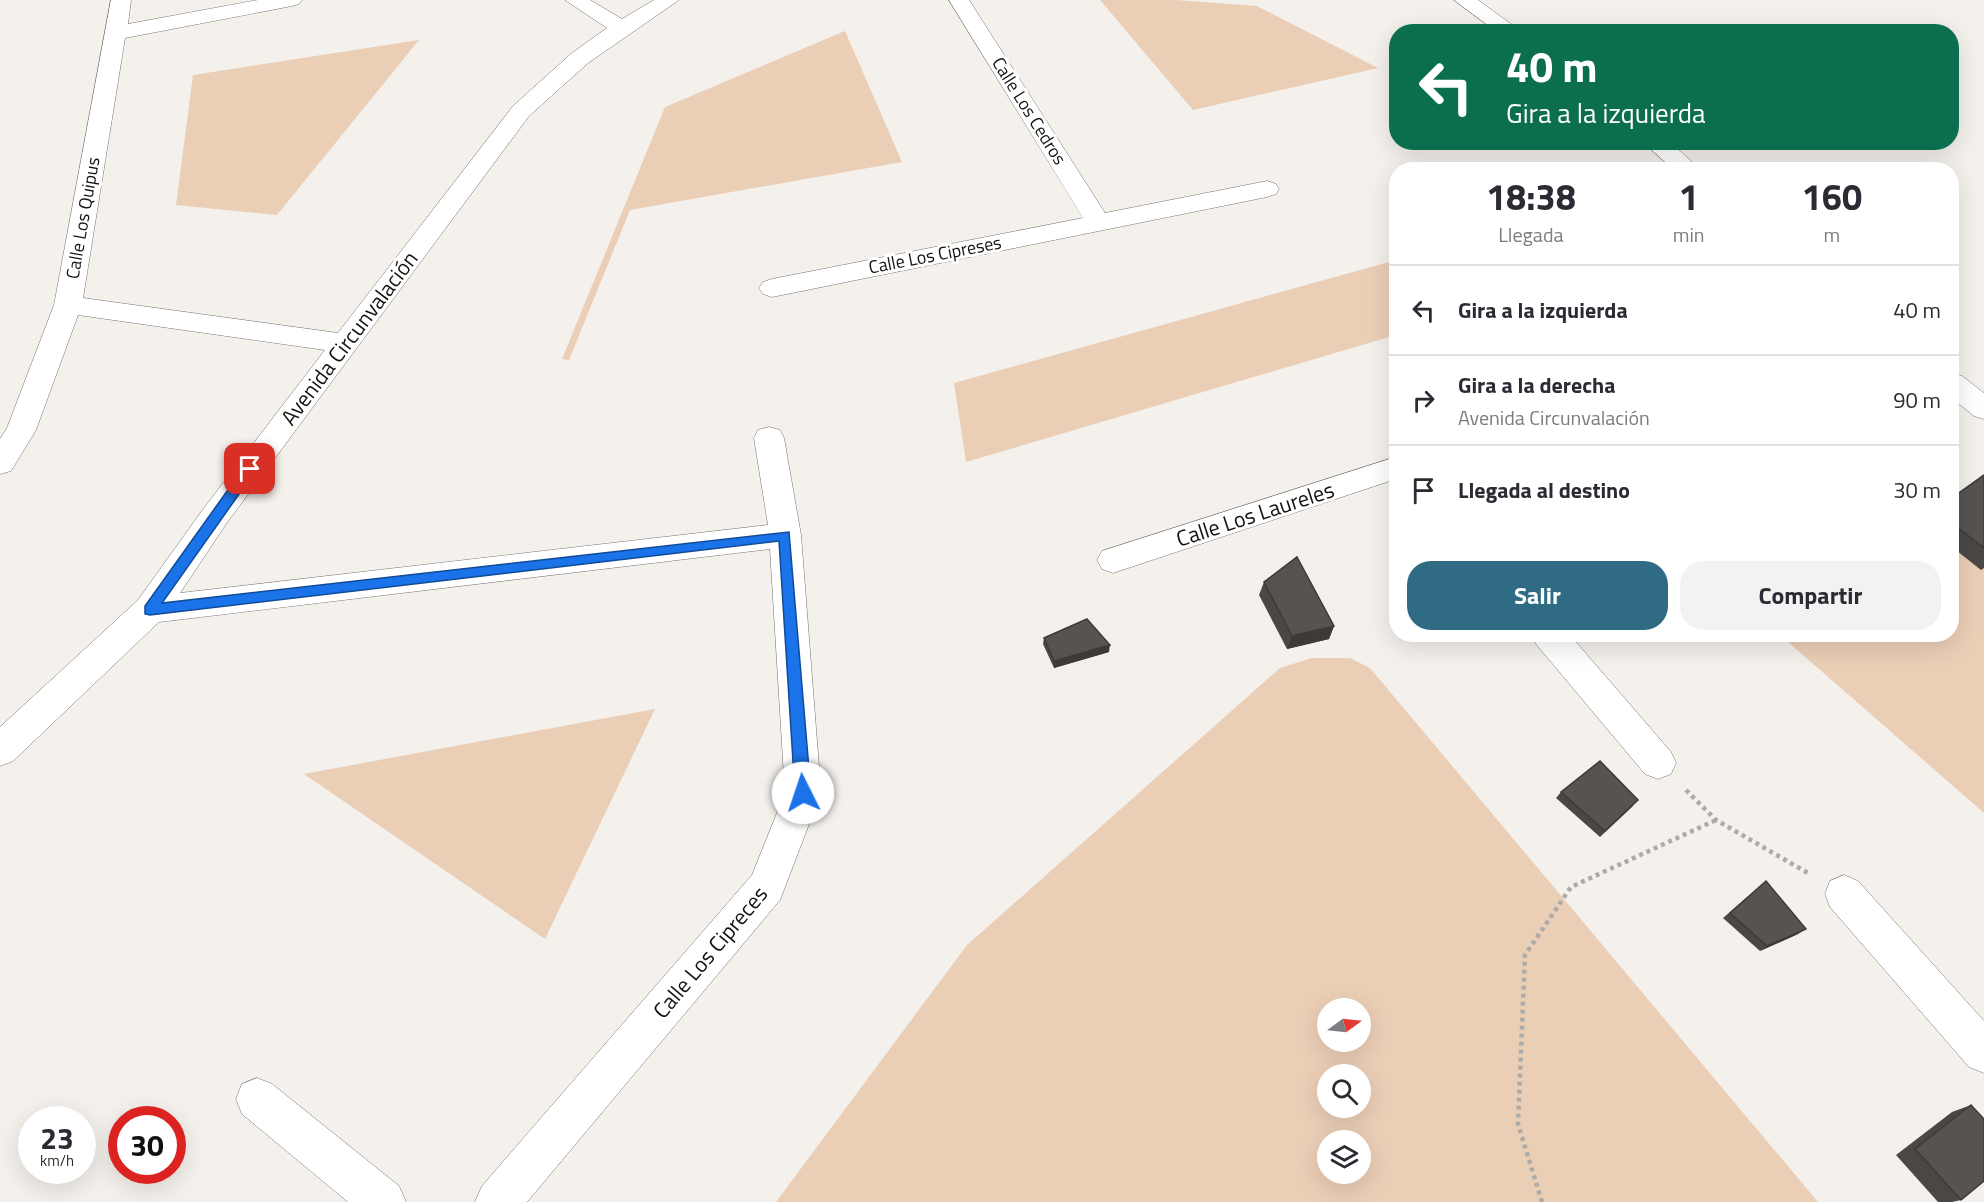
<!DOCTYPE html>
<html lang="es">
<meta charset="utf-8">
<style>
:root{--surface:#fff;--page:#f2f2f3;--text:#2b2b33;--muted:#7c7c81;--line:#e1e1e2;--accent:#2f6b83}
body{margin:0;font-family:"Titillium Web",sans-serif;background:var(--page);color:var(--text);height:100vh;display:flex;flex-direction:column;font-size:22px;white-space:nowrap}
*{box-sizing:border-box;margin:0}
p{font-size:20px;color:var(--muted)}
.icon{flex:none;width:33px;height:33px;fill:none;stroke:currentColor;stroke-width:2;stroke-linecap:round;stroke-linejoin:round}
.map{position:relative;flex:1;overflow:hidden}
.panel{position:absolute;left:1389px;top:162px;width:570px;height:480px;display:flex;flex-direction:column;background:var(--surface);border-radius:24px;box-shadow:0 6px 24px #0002}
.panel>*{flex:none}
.top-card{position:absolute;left:1389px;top:24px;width:570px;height:126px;border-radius:24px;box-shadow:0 6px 24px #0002;background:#0b6e4f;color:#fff;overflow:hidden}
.needle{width:39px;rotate:75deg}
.fabs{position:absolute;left:1317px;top:998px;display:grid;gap:12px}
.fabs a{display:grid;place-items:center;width:54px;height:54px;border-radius:50%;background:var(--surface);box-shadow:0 6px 24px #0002;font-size:30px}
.speed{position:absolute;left:18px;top:1106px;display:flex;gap:12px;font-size:30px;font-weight:700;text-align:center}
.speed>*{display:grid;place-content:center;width:78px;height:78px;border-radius:50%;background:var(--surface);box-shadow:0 6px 24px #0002;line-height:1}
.speed small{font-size:15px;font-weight:400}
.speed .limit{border:9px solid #d22;background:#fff;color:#111}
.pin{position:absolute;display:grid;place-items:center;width:51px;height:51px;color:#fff;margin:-26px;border-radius:12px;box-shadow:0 3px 9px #0006}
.me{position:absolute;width:66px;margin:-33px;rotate:356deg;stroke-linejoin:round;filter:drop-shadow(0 0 4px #0008)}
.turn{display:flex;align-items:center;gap:21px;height:126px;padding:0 18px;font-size:27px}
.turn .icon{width:78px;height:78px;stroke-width:2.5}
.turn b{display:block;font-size:42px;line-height:51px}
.eta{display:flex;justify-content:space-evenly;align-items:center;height:102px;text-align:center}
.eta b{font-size:36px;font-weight:700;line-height:42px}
.button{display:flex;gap:12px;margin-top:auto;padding:12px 18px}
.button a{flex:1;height:69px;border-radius:24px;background:var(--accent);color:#fff;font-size:24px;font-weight:700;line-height:69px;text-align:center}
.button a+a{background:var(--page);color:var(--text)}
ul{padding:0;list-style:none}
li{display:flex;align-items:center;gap:18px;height:90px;padding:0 18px;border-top:2px solid var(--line)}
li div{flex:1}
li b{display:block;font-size:22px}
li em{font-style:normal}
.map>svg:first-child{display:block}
.green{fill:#ebceb6;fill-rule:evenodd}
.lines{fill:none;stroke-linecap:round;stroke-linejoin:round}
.minor-casing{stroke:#76726f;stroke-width:1}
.path{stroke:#adaaa7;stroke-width:4.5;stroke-dasharray:4 4;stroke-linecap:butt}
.minor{fill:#fff;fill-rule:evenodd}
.wall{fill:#4b4745}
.shaded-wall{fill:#3d3a38}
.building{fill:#575350;stroke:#3d3a38;stroke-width:1.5}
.route{fill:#1a73e8;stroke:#114b97;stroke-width:1.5}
.labels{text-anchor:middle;stroke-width:6;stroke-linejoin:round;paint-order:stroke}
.far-street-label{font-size:18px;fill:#151312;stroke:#fff}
.street-label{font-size:22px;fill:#151312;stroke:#fff}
</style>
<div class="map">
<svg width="1984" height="1202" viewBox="0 0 1984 1202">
<rect width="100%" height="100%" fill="#f4f0ec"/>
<!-- green -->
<g class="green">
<polygon points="1100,0 1177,0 1257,6 1378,68 1193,110"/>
<polygon points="845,31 902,162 630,210 569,360 562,359 665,107"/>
<polygon points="419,40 277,215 176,205 193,75"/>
<polygon points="1396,260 1396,335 966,462 954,383"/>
<polygon points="1952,538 1984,563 1984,813 1780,635 1952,634"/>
<path d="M1312,658H1350L1370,668L1818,1202H776L967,945L1280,668ZM1328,1008H1360V1041H1328ZM1328,1074H1360V1107H1328ZM1328,1140H1360V1173H1328Z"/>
<polygon points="655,709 545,939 304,774"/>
</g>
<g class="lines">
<!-- minor casing -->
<g class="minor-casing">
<g id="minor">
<polygon points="111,0 131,0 128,24 258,0 302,0 299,4 292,6 125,38 83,298 338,333 513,106 572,53 607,28 565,0 590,0 622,19 654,0 679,0 588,63 529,116 226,524 180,593 768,525 754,438 758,430 769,427 780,430 784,438 801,535 821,793 780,900 527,1202 475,1202 482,1186 752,875 785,793 770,549 159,622 13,761 0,766 0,727 138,600 204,508 325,350 78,315 36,430 11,471 0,474 0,439 7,428 54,305"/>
<polygon points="949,0 969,0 1105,213 1267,181 1276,184 1279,189 1276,194 1267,197 772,297 763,294 759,288 763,282 772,279 1083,218"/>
<polygon points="1454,0 1478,0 1522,32 1497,32"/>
<polygon points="1643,142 1670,142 1701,170 1674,170"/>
<polygon points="1952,373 1962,376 1984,393 1984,419 1974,416 1952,398"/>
<polygon points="1396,457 1396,479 1113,573 1102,569 1097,560 1102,551"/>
<polygon points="1531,634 1569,634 1671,752 1676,763 1671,774 1658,779 1645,774 1536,644"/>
<polygon points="1844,875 1858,881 1984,1021 1984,1073 1969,1067 1830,907 1825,894 1830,881"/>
<polygon points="257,1078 272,1084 399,1186 406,1202 348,1202 242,1114 236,1099 242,1084"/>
</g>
</g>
<!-- path -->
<g class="path">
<polyline points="1686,790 1716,820 1808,873"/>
<polyline points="1542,1202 1518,1124 1525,955 1571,887 1716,820"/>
</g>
<!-- minor -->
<use href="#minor" class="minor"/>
</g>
<!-- wall -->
<g class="wall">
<polygon points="1984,475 1984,568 1981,570 1952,547 1952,498"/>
<polygon points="1264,582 1334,626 1329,639 1287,649 1259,595"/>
<polygon points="1044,638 1109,652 1054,668 1043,644"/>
<polygon points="1561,792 1633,806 1600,837 1556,798"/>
<polygon points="1766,881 1798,934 1760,951 1723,918"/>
<polygon points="1971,1105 1961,1200 1952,1202 1938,1202 1896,1155 1952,1112"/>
</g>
<!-- shaded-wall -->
<g class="shaded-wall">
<polygon points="1334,626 1329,639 1287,649 1292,636"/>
<polygon points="1110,645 1109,652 1054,668 1054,661"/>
<polygon points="1806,929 1798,934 1760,951 1767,946"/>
</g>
<!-- building -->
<g class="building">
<polygon points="1984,475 1984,548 1952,523 1952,498"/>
<polygon points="1297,557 1334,626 1292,636 1264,582"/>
<polygon points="1087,619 1110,645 1054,661 1044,638"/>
<polygon points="1600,761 1638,800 1605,831 1561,792"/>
<polygon points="1766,881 1806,929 1767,946 1730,913"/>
<polygon points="1971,1105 1984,1119 1984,1181 1961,1200 1915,1149"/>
</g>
<!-- route -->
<polygon class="route" points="250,465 254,466 254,473 162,603 789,532 811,793 808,798 798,798 795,793 779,541 150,615 145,614 145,606 245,466"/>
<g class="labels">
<!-- far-street labels -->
<g class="far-street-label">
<text transform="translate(1029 111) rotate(58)" y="6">Calle Los Cedros</text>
<text transform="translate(83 218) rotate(-80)" y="6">Calle Los Quipus</text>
<text transform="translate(935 255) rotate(-11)" y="6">Calle Los Cipreses</text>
</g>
<!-- street labels -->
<g class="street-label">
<text transform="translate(349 338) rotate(-53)" y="8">Avenida Circunvalación</text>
<text transform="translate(1255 514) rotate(-18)" y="8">Calle Los Laureles</text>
<text transform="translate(710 952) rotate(-50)" y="8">Calle Los Cipreces</text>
</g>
</g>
</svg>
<div class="fabs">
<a><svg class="needle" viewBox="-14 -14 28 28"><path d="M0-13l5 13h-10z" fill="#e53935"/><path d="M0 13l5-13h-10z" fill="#7c7c81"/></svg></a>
<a><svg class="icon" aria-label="search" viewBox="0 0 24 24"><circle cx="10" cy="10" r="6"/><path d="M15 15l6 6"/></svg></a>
<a><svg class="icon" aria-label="layers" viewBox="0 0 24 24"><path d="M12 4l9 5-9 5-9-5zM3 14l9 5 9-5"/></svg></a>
</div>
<div class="speed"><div>23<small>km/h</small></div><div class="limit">30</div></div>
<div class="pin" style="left:250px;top:469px;background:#d93025"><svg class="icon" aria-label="arrive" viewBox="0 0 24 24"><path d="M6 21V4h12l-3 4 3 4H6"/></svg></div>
<svg class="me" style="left:803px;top:793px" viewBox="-20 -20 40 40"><circle r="19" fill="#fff"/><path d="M0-13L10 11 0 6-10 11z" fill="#1a73e8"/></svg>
<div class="top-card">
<div class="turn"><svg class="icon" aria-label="left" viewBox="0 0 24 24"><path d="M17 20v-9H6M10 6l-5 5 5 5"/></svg><div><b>40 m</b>Gira a la izquierda</div></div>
</div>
<section class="panel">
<div class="eta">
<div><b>18:38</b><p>Llegada</p></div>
<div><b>1</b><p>min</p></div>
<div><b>160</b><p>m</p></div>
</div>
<ul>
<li><svg class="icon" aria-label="left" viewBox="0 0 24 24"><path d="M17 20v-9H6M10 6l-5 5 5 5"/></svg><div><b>Gira a la izquierda</b></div><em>40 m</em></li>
<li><svg class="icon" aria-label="right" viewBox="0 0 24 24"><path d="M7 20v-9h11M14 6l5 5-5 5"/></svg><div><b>Gira a la derecha</b><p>Avenida Circunvalación</p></div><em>90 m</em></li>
<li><svg class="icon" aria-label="arrive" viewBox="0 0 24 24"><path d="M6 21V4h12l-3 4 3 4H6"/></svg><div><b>Llegada al destino</b></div><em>30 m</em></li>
</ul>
<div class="button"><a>Salir</a><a>Compartir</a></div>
</section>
</div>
